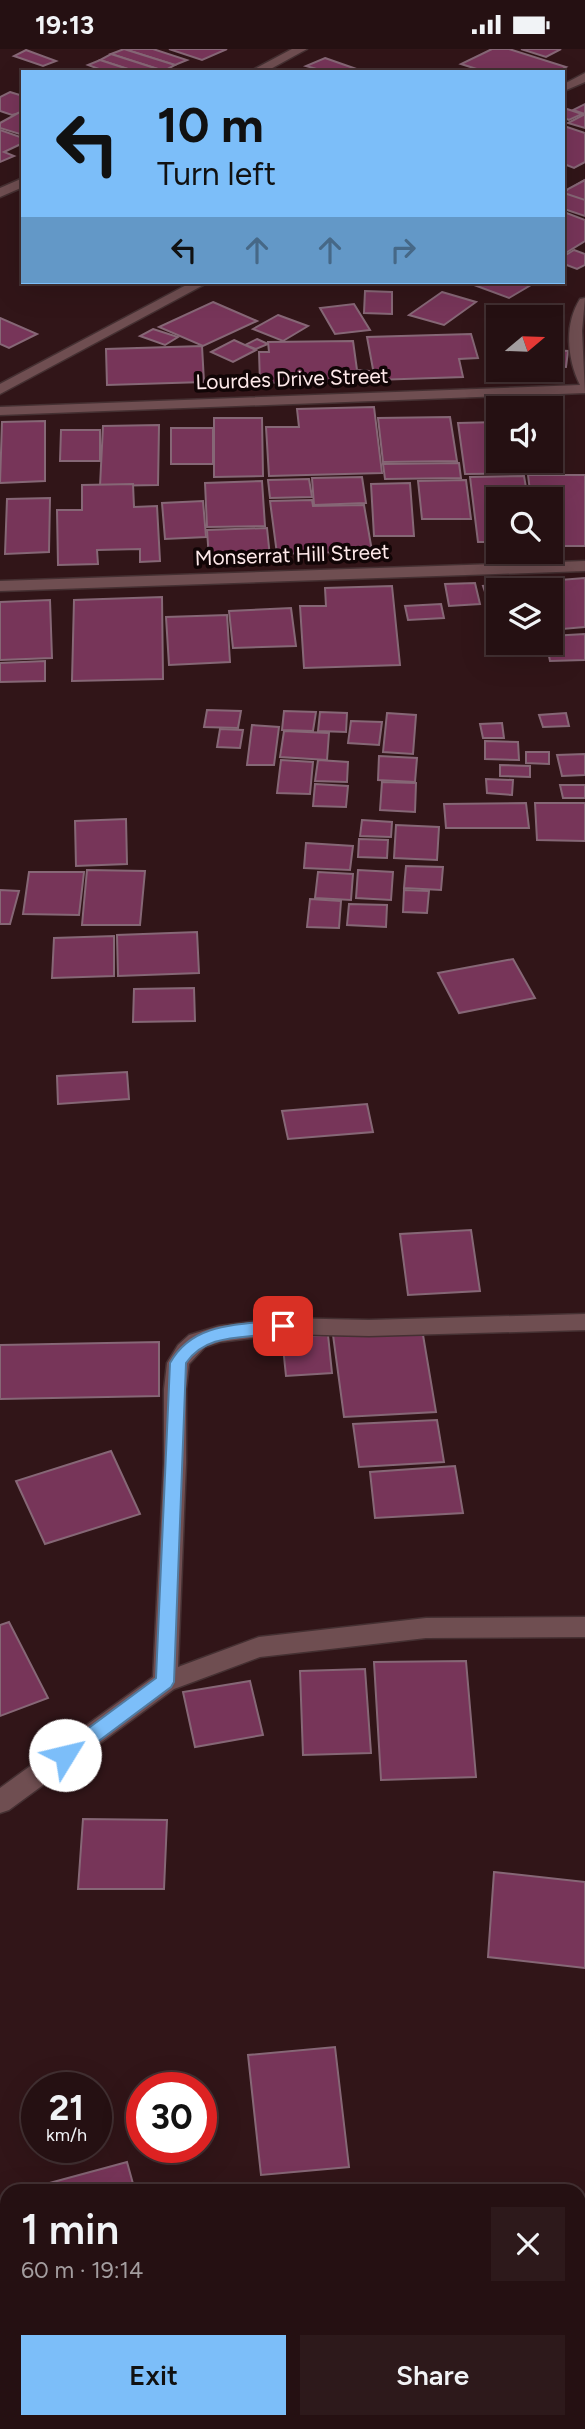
<!DOCTYPE html>
<meta charset="utf-8">
<style>
:root{--surface:#251012;--page:#2d191b;--text:#f1f3f6;--muted:#a39d9f;--line:#423032;--accent:#7cbef9}
body{margin:0;font-family:Figtree,sans-serif;background:var(--page);color:var(--text);height:100vh;display:flex;flex-direction:column;font-size:26px;white-space:nowrap}
*{box-sizing:border-box;margin:0}
p{font-size:23px;color:var(--muted)}
.icon{flex:none;width:38px;height:38px;fill:none;stroke:currentColor;stroke-width:2;stroke-linecap:round;stroke-linejoin:round}
.map{position:relative;flex:1;overflow:hidden}
.drawer{position:absolute;left:0px;top:2135px;width:586px;height:245px;display:flex;flex-direction:column;background:var(--surface);border-radius:21px 21px 0 0;box-shadow:0 7px 28px #0002,0 0 0 2px var(--line)}
.drawer>*{flex:none}
.banner{position:absolute;left:21px;top:21px;width:544px;height:214px;border-radius:0px;box-shadow:0 7px 28px #0002,0 0 0 2px var(--line);background:#7cbef9;color:#111;overflow:hidden}
.needle{width:46px;rotate:71deg}
.fabs{position:absolute;left:486px;top:256px;display:grid;gap:14px}
.fabs a{display:grid;place-items:center;width:77px;height:77px;border-radius:0px;background:var(--surface);box-shadow:0 7px 28px #0002,0 0 0 2px var(--line);font-size:35px}
.speed{position:absolute;left:21px;top:2023px;display:flex;gap:14px;font-size:35px;font-weight:700;text-align:center}
.speed>*{display:grid;place-content:center;width:91px;height:91px;border-radius:50%;background:var(--surface);box-shadow:0 7px 28px #0002,0 0 0 2px var(--line);line-height:1}
.speed small{font-size:18px;font-weight:400}
.speed .limit{border:10px solid #d22;background:#fff;color:#111}
.pin{position:absolute;display:grid;place-items:center;width:60px;height:60px;color:#fff;margin:-30px;border-radius:14px;box-shadow:0 4px 10px #0006}
.me{position:absolute;width:77px;margin:-38px;rotate:54deg;stroke-linejoin:round;filter:drop-shadow(0 0 5px #0008)}
.turn{display:flex;align-items:center;gap:24px;height:147px;padding:0 21px;font-size:32px}
.turn .icon{width:91px;height:91px;stroke-width:2.5}
.turn b{display:block;font-size:49px;line-height:60px}
.lanes{display:flex;align-items:center;height:66px;padding:0 21px;background:#0003;justify-content:center;gap:35px;direction:ltr}
.lanes .off{opacity:.35}
.round{display:grid;place-items:center;flex:none;width:74px;height:74px;border-radius:0px;background:var(--page)}
.overview{display:flex;align-items:center;justify-content:space-between;height:119px;padding:0 21px}
h1{font-size:42px;font-weight:600;line-height:52px}
.primary-button{display:flex;gap:14px;margin-top:auto;padding:14px 21px}
.primary-button a{flex:1;height:80px;border-radius:0px;background:var(--accent);color:#111;font-size:28px;font-weight:600;line-height:80px;text-align:center}
.primary-button a+a{background:var(--page);color:var(--text)}
.status{display:flex;justify-content:space-between;align-items:center;height:49px;padding:0 35px;background:var(--surface);direction:ltr}
.status svg{height:19px;fill:currentColor}
.map>svg:first-child{display:block}
.building{fill:#773559;stroke:#866776;stroke-width:2}
.lines{fill:none;stroke-linecap:round;stroke-linejoin:round}
.street-casing{stroke:#453032;stroke-width:3}
.street{fill:#6f4e51;fill-rule:evenodd}
.route{fill:#7cbef9;stroke:#517ca2;stroke-width:2}
.labels{text-anchor:middle;stroke-width:7;stroke-linejoin:round;paint-order:stroke}
.far-street-label{font-size:21px;fill:#fee9ea;stroke:#110506}
</style>
<div class="status"><b>19:13</b><svg viewBox="0 0 49 12"><path d="M0 12V9h3v3zM5 12V6h3v6zM10 12V3h3v9zM15 12V0h3v12zM26 1h20v11H26zM47 4h2v5h-2z"/></svg></div>
<div class="map">
<svg width="585" height="2380" viewBox="0 0 585 2380">
<rect width="100%" height="100%" fill="#311518"/>
<!-- building -->
<g class="building">
<polygon points="124,0 153,0 187,11 175,16"/>
<polygon points="124,0 175,16 164,22 111,5"/>
<polygon points="169,0 227,0 202,11"/>
<polygon points="492,0 509,0 566,18 557,23 486,23 461,15"/>
<polygon points="521,0 561,0 546,8"/>
<polygon points="26,1 56,12 43,17 14,7"/>
<polygon points="111,5 164,22 137,23 100,11"/>
<polygon points="325,9 365,23 312,23 317,20 306,17"/>
<polygon points="100,11 137,23 107,23 88,16"/>
<polygon points="10,43 23,47 23,63 12,66 0,62 0,48"/>
<polygon points="585,55 585,79 568,74 585,65 573,61"/>
<polygon points="564,59 582,65 569,71 564,69"/>
<polygon points="20,63 23,63 23,86 0,79 0,74"/>
<polygon points="564,77 585,84 585,113 574,119 564,115"/>
<polygon points="0,81 23,89 23,94 4,103 14,107 0,113"/>
<polygon points="585,131 585,167 564,160 564,143"/>
<polygon points="585,131 585,151 564,144 568,140"/>
<polygon points="564,163 585,171 585,192 564,205"/>
<polygon points="574,201 585,205 585,216 577,220 564,215 564,207"/>
<polygon points="466,233 536,233 509,249"/>
<polygon points="365,242 392,243 392,265 364,264"/>
<polygon points="442,243 476,253 444,276 409,266"/>
<polygon points="213,253 257,272 203,297 159,278"/>
<polygon points="354,255 370,281 335,285 320,259"/>
<polygon points="278,266 308,277 283,292 253,280"/>
<polygon points="0,269 37,285 9,299 0,295"/>
<polygon points="153,280 178,288 165,296 140,287"/>
<polygon points="471,285 478,309 459,310 463,328 375,331 367,288"/>
<polygon points="257,290 268,295 256,300 245,296"/>
<polygon points="234,291 256,301 233,313 211,303"/>
<polygon points="353,292 357,321 369,322 370,332 260,334 259,303 269,303 268,293"/>
<polygon points="202,297 204,333 107,336 106,300"/>
<polygon points="551,301 568,302 566,318 551,317"/>
<polygon points="374,358 382,424 269,427 266,378 299,378 297,360"/>
<polygon points="450,368 457,412 383,413 378,369"/>
<polygon points="214,369 262,369 263,427 214,428"/>
<polygon points="45,372 45,432 0,434 2,373"/>
<polygon points="499,373 499,411 543,411 545,424 465,425 458,374"/>
<polygon points="159,376 158,436 100,437 103,377"/>
<rect x="171" y="379" width="42" height="36"/>
<polygon points="61,381 100,381 100,412 60,412"/>
<polygon points="459,414 461,429 385,430 383,415"/>
<polygon points="528,426 585,426 585,497 551,497 551,450 531,450"/>
<polygon points="524,427 528,450 499,450 499,493 478,493 470,428"/>
<polygon points="362,428 366,454 314,456 312,429"/>
<polygon points="309,430 312,448 270,449 268,431"/>
<polygon points="466,431 471,470 422,470 418,432"/>
<polygon points="262,432 265,477 207,478 205,434"/>
<polygon points="410,434 414,487 374,487 371,435"/>
<polygon points="133,435 134,458 157,457 160,512 140,513 140,500 97,501 98,515 58,516 57,461 82,461 82,436"/>
<polygon points="50,449 49,503 5,505 7,450"/>
<polygon points="312,451 313,457 364,456 372,502 277,505 270,452"/>
<polygon points="203,452 206,488 165,490 162,454"/>
<polygon points="267,479 270,508 209,510 207,481"/>
<polygon points="585,529 585,578 551,581 551,541 499,541 499,558 490,558 483,537"/>
<polygon points="475,534 480,555 449,557 445,535"/>
<polygon points="392,537 400,616 304,619 300,557 326,557 325,539"/>
<polygon points="162,548 163,630 72,632 74,551"/>
<polygon points="50,551 52,609 0,611 0,553"/>
<polygon points="441,555 444,569 408,571 405,557"/>
<polygon points="291,559 296,597 233,599 229,562"/>
<polygon points="227,566 230,613 169,616 166,568"/>
<polygon points="585,585 585,611 550,612 546,593 551,593 551,587"/>
<polygon points="45,612 45,632 0,633 0,614"/>
<polygon points="207,661 241,662 238,679 204,678"/>
<polygon points="284,662 316,663 313,682 282,681"/>
<polygon points="320,663 347,664 346,683 318,682"/>
<polygon points="387,664 416,666 413,705 383,703"/>
<polygon points="566,664 569,677 543,678 539,666"/>
<polygon points="351,672 382,673 379,696 348,694"/>
<polygon points="502,674 504,689 483,689 480,675"/>
<polygon points="252,676 279,678 274,716 247,716"/>
<polygon points="220,680 243,681 240,699 217,698"/>
<polygon points="284,682 329,684 327,711 280,708"/>
<polygon points="485,692 518,693 519,711 485,710"/>
<polygon points="526,703 549,703 549,715 526,714"/>
<polygon points="585,705 585,726 562,727 557,706"/>
<polygon points="379,707 417,709 415,733 378,731"/>
<polygon points="281,711 313,713 310,745 277,744"/>
<polygon points="318,711 348,713 347,733 315,732"/>
<polygon points="500,716 530,717 530,728 500,727"/>
<polygon points="486,730 513,731 512,746 487,744"/>
<polygon points="382,733 416,734 415,763 380,761"/>
<polygon points="315,735 348,737 346,758 313,757"/>
<polygon points="560,736 585,736 585,749 563,749"/>
<polygon points="526,754 529,779 446,779 444,755"/>
<polygon points="535,754 585,754 585,792 537,791"/>
<polygon points="126,770 127,815 76,817 75,772"/>
<polygon points="362,771 392,773 391,788 360,787"/>
<polygon points="396,776 439,778 437,811 394,809"/>
<polygon points="359,790 388,791 387,809 358,808"/>
<polygon points="306,794 353,797 350,821 304,819"/>
<polygon points="406,817 443,818 441,841 404,839"/>
<polygon points="87,821 145,822 140,876 82,876"/>
<polygon points="358,821 393,823 391,851 356,849"/>
<polygon points="29,823 84,823 79,866 23,865"/>
<polygon points="318,823 353,825 351,851 315,849"/>
<polygon points="0,841 19,842 10,875 0,875"/>
<polygon points="404,841 429,842 427,864 403,863"/>
<polygon points="310,850 341,852 339,879 307,878"/>
<polygon points="349,855 387,856 386,878 347,876"/>
<polygon points="197,883 199,924 118,927 117,886"/>
<polygon points="114,887 114,927 52,929 54,889"/>
<polygon points="513,910 535,949 459,964 438,924"/>
<polygon points="194,939 195,972 133,973 134,940"/>
<polygon points="127,1023 129,1050 58,1055 57,1027"/>
<polygon points="367,1055 373,1083 288,1090 282,1062"/>
<polygon points="471,1181 480,1242 408,1246 400,1185"/>
<polygon points="422,1280 436,1363 344,1368 333,1286"/>
<polygon points="328,1286 332,1324 286,1327 282,1288"/>
<polygon points="159,1293 159,1347 0,1350 0,1296"/>
<polygon points="437,1371 444,1413 359,1418 353,1375"/>
<polygon points="111,1402 140,1465 45,1495 16,1432"/>
<polygon points="455,1417 463,1464 375,1469 370,1423"/>
<polygon points="9,1573 48,1649 0,1667 0,1576"/>
<polygon points="466,1612 476,1728 381,1731 374,1613"/>
<polygon points="365,1620 371,1704 303,1706 300,1622"/>
<polygon points="250,1632 263,1686 195,1698 183,1643"/>
<polygon points="83,1770 167,1771 164,1840 78,1840"/>
<polygon points="494,1823 585,1833 585,1919 488,1908"/>
<polygon points="335,1998 349,2118 261,2126 248,2006"/>
<polygon points="127,2113 135,2142 20,2142"/>
<polygon points="7,2285 7,2373 40,2373 42,2380 0,2380 0,2287"/>
<polygon points="94,2373 243,2373 246,2380 96,2380"/>
</g>
<g class="lines">
<!-- street casing -->
<g class="street-casing">
<g id="street">
<polygon points="292,0 307,0 265,23 249,23"/>
<polygon points="585,24 585,33 564,42 564,35"/>
<polygon points="23,129 23,138 0,148 0,139"/>
<polygon points="192,233 209,233 0,345 0,335"/>
<path d="M585,249L582,282L585,344L0,366V358L580,336C567,310 564,275 580,250Z"/>
<polygon points="585,512 585,522 0,542 0,532"/>
<polygon points="585,1265 585,1281 369,1287 283,1285 220,1293 205,1298 189,1315 186,1340 186,1414 178,1618 259,1588 426,1569 585,1568 585,1588 426,1589 260,1608 174,1640 9,1761 0,1764 0,1739 153,1628 164,1414 164,1340 167,1314 178,1296 189,1286 219,1277 283,1269 369,1271"/>
</g>
</g>
<!-- street -->
<use href="#street" class="street"/>
</g>
<!-- route -->
<path class="route" d="M283,1271L289,1273L291,1277L289,1281C254,1292 209,1280 186,1314L174,1633L171,1638L72,1712L65,1714L59,1712L56,1706L59,1701L156,1629L170,1314C193,1272 241,1276 283,1271Z"/>
<g class="labels">
<!-- far-street labels -->
<g class="far-street-label">
<text transform="translate(292 330) rotate(-2)" y="7">Lourdes Drive Street</text>
<text transform="translate(292 506) rotate(-2)" y="7">Monserrat Hill Street</text>
</g>
</g>
</svg>
<div class="fabs">
<a><svg class="needle" viewBox="-14 -14 28 28"><path d="M0-13l5 13h-10z" fill="#e53935"/><path d="M0 13l5-13h-10z" fill="#a39d9f"/></svg></a>
<a><svg class="icon" aria-label="sound" viewBox="0 0 24 24"><path d="M4 9h4l5-4v14l-5-4H4zM17 9q2 3 0 6"/></svg></a>
<a><svg class="icon" aria-label="search" viewBox="0 0 24 24"><circle cx="10" cy="10" r="6"/><path d="M15 15l6 6"/></svg></a>
<a><svg class="icon" aria-label="layers" viewBox="0 0 24 24"><path d="M12 4l9 5-9 5-9-5zM3 14l9 5 9-5"/></svg></a>
</div>
<div class="speed"><div>21<small>km/h</small></div><div class="limit">30</div></div>
<div class="pin" style="left:283px;top:1277px;background:#d93025"><svg class="icon" aria-label="arrive" viewBox="0 0 24 24"><path d="M6 21V4h12l-3 4 3 4H6"/></svg></div>
<svg class="me" style="left:65px;top:1706px" viewBox="-20 -20 40 40"><circle r="19" fill="#fff"/><path d="M0-13L10 11 0 6-10 11z" fill="#7cbef9"/></svg>
<div class="banner">
<div class="turn"><svg class="icon" aria-label="left" viewBox="0 0 24 24"><path d="M17 20v-9H6M10 6l-5 5 5 5"/></svg><div><b>10 m</b>Turn left</div></div>
<div class="lanes"><svg class="icon" aria-label="left" viewBox="0 0 24 24"><path d="M17 20v-9H6M10 6l-5 5 5 5"/></svg><svg class="icon off" aria-label="ahead" viewBox="0 0 24 24"><path d="M12 20V5M6 11l6-6 6 6"/></svg><svg class="icon off" aria-label="ahead" viewBox="0 0 24 24"><path d="M12 20V5M6 11l6-6 6 6"/></svg><svg class="icon off" aria-label="right" viewBox="0 0 24 24"><path d="M7 20v-9h11M14 6l5 5-5 5"/></svg></div>
</div>
<section class="drawer">
<div class="overview"><div><h1>1 min</h1><p>60 m · 19:14</p></div><a class="round"><svg class="icon" aria-label="close" viewBox="0 0 24 24"><path d="M6 6l12 12M18 6L6 18"/></svg></a></div>
<div class="primary-button"><a>Exit</a><a>Share</a></div>
</section>
</div>
